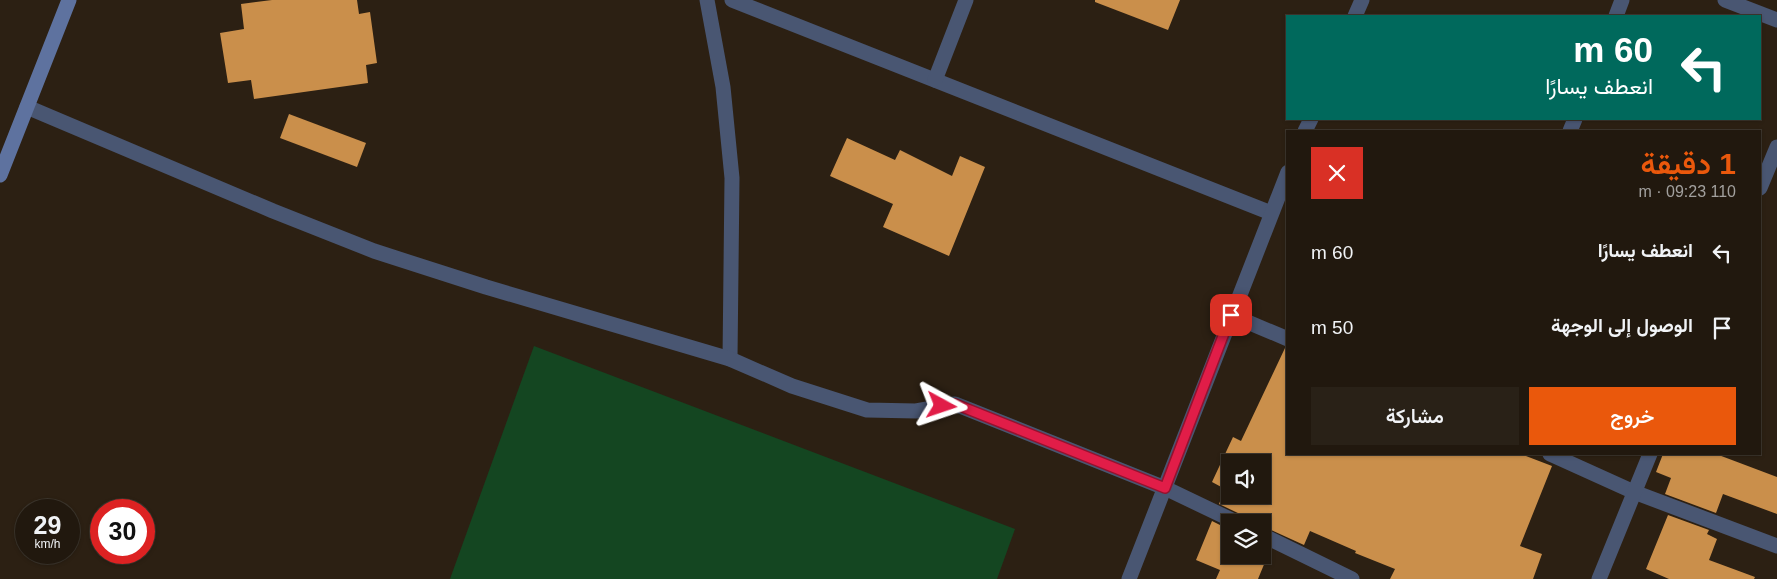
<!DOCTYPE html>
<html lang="ar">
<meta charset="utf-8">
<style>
:root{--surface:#21180e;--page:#292117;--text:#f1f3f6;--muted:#a2a09e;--line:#3e372e;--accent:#ea580c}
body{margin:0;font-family:Arial,Vazirmatn,sans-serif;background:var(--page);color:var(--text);direction:rtl;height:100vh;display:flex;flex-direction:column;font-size:19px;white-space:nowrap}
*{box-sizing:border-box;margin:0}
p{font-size:16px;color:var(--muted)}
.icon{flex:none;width:28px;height:28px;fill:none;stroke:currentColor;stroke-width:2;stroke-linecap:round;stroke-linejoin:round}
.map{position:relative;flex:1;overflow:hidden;direction:ltr}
.details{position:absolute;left:1286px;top:130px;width:475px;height:325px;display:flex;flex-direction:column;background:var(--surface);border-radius:0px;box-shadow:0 1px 4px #0004,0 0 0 1px var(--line);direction:rtl}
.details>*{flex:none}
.top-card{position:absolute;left:1286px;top:15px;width:475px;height:105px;border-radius:0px;box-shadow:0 1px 4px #0004,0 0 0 1px var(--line);direction:rtl;background:#00695c;color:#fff;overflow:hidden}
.tools{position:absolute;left:1221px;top:454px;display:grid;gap:10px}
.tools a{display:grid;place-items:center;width:50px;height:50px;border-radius:0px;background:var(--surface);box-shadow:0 1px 4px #0004,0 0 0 1px var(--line);font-size:25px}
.speed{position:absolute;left:15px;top:499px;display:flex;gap:10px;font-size:25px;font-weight:700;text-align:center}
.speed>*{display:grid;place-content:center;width:65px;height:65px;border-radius:50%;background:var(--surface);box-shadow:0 1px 4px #0004,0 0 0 1px var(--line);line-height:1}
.speed small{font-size:12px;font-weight:400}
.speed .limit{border:8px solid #d22;background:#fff;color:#111}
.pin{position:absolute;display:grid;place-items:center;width:42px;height:42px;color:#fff;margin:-21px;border-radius:10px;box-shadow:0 2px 8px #0006}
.me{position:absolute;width:55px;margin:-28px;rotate:95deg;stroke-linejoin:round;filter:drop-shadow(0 0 4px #0008)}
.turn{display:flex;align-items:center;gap:18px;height:105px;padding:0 25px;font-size:22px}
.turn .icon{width:65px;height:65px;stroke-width:2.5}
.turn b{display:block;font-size:35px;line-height:42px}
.round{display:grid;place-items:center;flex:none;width:52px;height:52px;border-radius:0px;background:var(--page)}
.summary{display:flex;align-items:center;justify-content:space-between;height:85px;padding:0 25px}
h1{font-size:30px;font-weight:600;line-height:38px;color:var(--accent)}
.action{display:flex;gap:10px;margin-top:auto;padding:10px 25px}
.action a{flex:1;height:58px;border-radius:0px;background:var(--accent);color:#fff;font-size:20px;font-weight:600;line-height:58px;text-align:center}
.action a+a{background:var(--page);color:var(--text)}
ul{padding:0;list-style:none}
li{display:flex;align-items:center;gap:15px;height:75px;padding:0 25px}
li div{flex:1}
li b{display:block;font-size:19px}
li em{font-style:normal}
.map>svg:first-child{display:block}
.pitch{fill:#144621}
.building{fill:#ca8f4b;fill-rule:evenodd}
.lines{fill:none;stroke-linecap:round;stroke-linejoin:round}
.street{stroke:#495672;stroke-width:15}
.secondary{stroke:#5e729f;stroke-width:15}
.route-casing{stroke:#92132f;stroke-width:12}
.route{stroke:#e11d48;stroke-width:9}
</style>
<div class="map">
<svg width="1777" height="579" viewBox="0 0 1777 579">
<rect width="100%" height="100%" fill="#2c2013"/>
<!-- pitch -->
<polygon class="pitch" points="534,346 1015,529 997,579 450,579"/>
<!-- building -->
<g class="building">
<polygon points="272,0 357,0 359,14 370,12 377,63 366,65 368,83 254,99 251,80 228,83 220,33 244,29 241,4"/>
<polygon points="1095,0 1180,0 1168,30 1095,2"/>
<polygon points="289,114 366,143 357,167 280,138"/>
<polygon points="847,138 895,160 900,150 952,176 960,156 985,167 949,256 883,227 893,204 830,176"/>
<path d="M1285,348H1288V454H1521L1552,466L1520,546L1542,554L1533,579H1390L1395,569L1355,553L1356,551L1310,531L1304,545L1262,526V522H1245L1244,517L1240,514L1219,504L1225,489L1212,482L1233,437L1241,441ZM1230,462H1262V495H1230Z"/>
<polygon points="1663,454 1716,454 1777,477 1777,514 1723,494 1716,513 1665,494 1671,478 1656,472"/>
<polygon points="1668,515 1709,530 1707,534 1717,539 1709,560 1755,577 1754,579 1669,579 1646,569"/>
<polygon points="1212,521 1230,530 1230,555 1262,555 1262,546 1270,550 1258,579 1216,579 1220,570 1196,560"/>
</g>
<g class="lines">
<!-- street -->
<g class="street">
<polyline points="707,0 723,87 732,178 730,359"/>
<polyline points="732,0 1271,213"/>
<polyline points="1725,0 1777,20"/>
<polyline points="1355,16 1362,0"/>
<polyline points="1616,16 1622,0"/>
<polyline points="935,80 966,0"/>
<polyline points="27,107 273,211 374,251 486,287 730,359 792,386 867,410 916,411 955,404 1165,488 1236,522"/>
<polyline points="1305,131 1311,119"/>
<polyline points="1570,131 1575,119"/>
<polyline points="1760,188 1777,147"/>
<polyline points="1231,315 1288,339"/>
<polyline points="1550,454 1634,492 1777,546"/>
<polyline points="1262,535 1352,579"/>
<polyline points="1129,579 1288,172"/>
<polyline points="1599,579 1650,454"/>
</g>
<!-- secondary -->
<polyline class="secondary" points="0,175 69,0"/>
</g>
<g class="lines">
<!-- route casing -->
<g class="route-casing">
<polyline id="route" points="942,406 955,404 1165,488 1231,315"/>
</g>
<!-- route -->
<use href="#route" class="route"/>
</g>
</svg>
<div class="tools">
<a><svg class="icon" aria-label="sound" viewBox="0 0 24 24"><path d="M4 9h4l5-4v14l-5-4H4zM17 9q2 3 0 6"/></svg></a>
<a><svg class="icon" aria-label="layers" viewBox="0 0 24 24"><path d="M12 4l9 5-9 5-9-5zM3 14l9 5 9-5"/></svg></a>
</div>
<div class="speed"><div>29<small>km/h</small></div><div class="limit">30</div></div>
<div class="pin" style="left:1231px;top:315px;background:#d93025"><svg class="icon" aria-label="arrive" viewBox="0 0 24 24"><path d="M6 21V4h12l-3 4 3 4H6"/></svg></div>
<svg class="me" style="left:942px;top:406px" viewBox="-20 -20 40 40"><path d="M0-17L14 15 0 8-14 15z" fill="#e11d48" stroke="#fff" stroke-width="4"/></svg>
<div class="top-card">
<div class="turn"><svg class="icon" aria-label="left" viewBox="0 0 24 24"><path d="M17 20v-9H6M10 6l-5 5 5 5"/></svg><div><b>60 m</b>انعطف يسارًا</div></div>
</div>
<section class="details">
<div class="summary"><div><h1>1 دقيقة</h1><p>110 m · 09:23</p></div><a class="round" style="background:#d93025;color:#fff"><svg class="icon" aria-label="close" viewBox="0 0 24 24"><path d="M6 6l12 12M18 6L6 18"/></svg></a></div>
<ul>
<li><svg class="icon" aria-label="left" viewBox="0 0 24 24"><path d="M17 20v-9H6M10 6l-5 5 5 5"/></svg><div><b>انعطف يسارًا</b></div><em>60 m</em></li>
<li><svg class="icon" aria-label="arrive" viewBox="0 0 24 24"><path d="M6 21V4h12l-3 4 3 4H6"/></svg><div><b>الوصول إلى الوجهة</b></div><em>50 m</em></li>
</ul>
<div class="action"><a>خروج</a><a>مشاركة</a></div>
</section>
</div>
